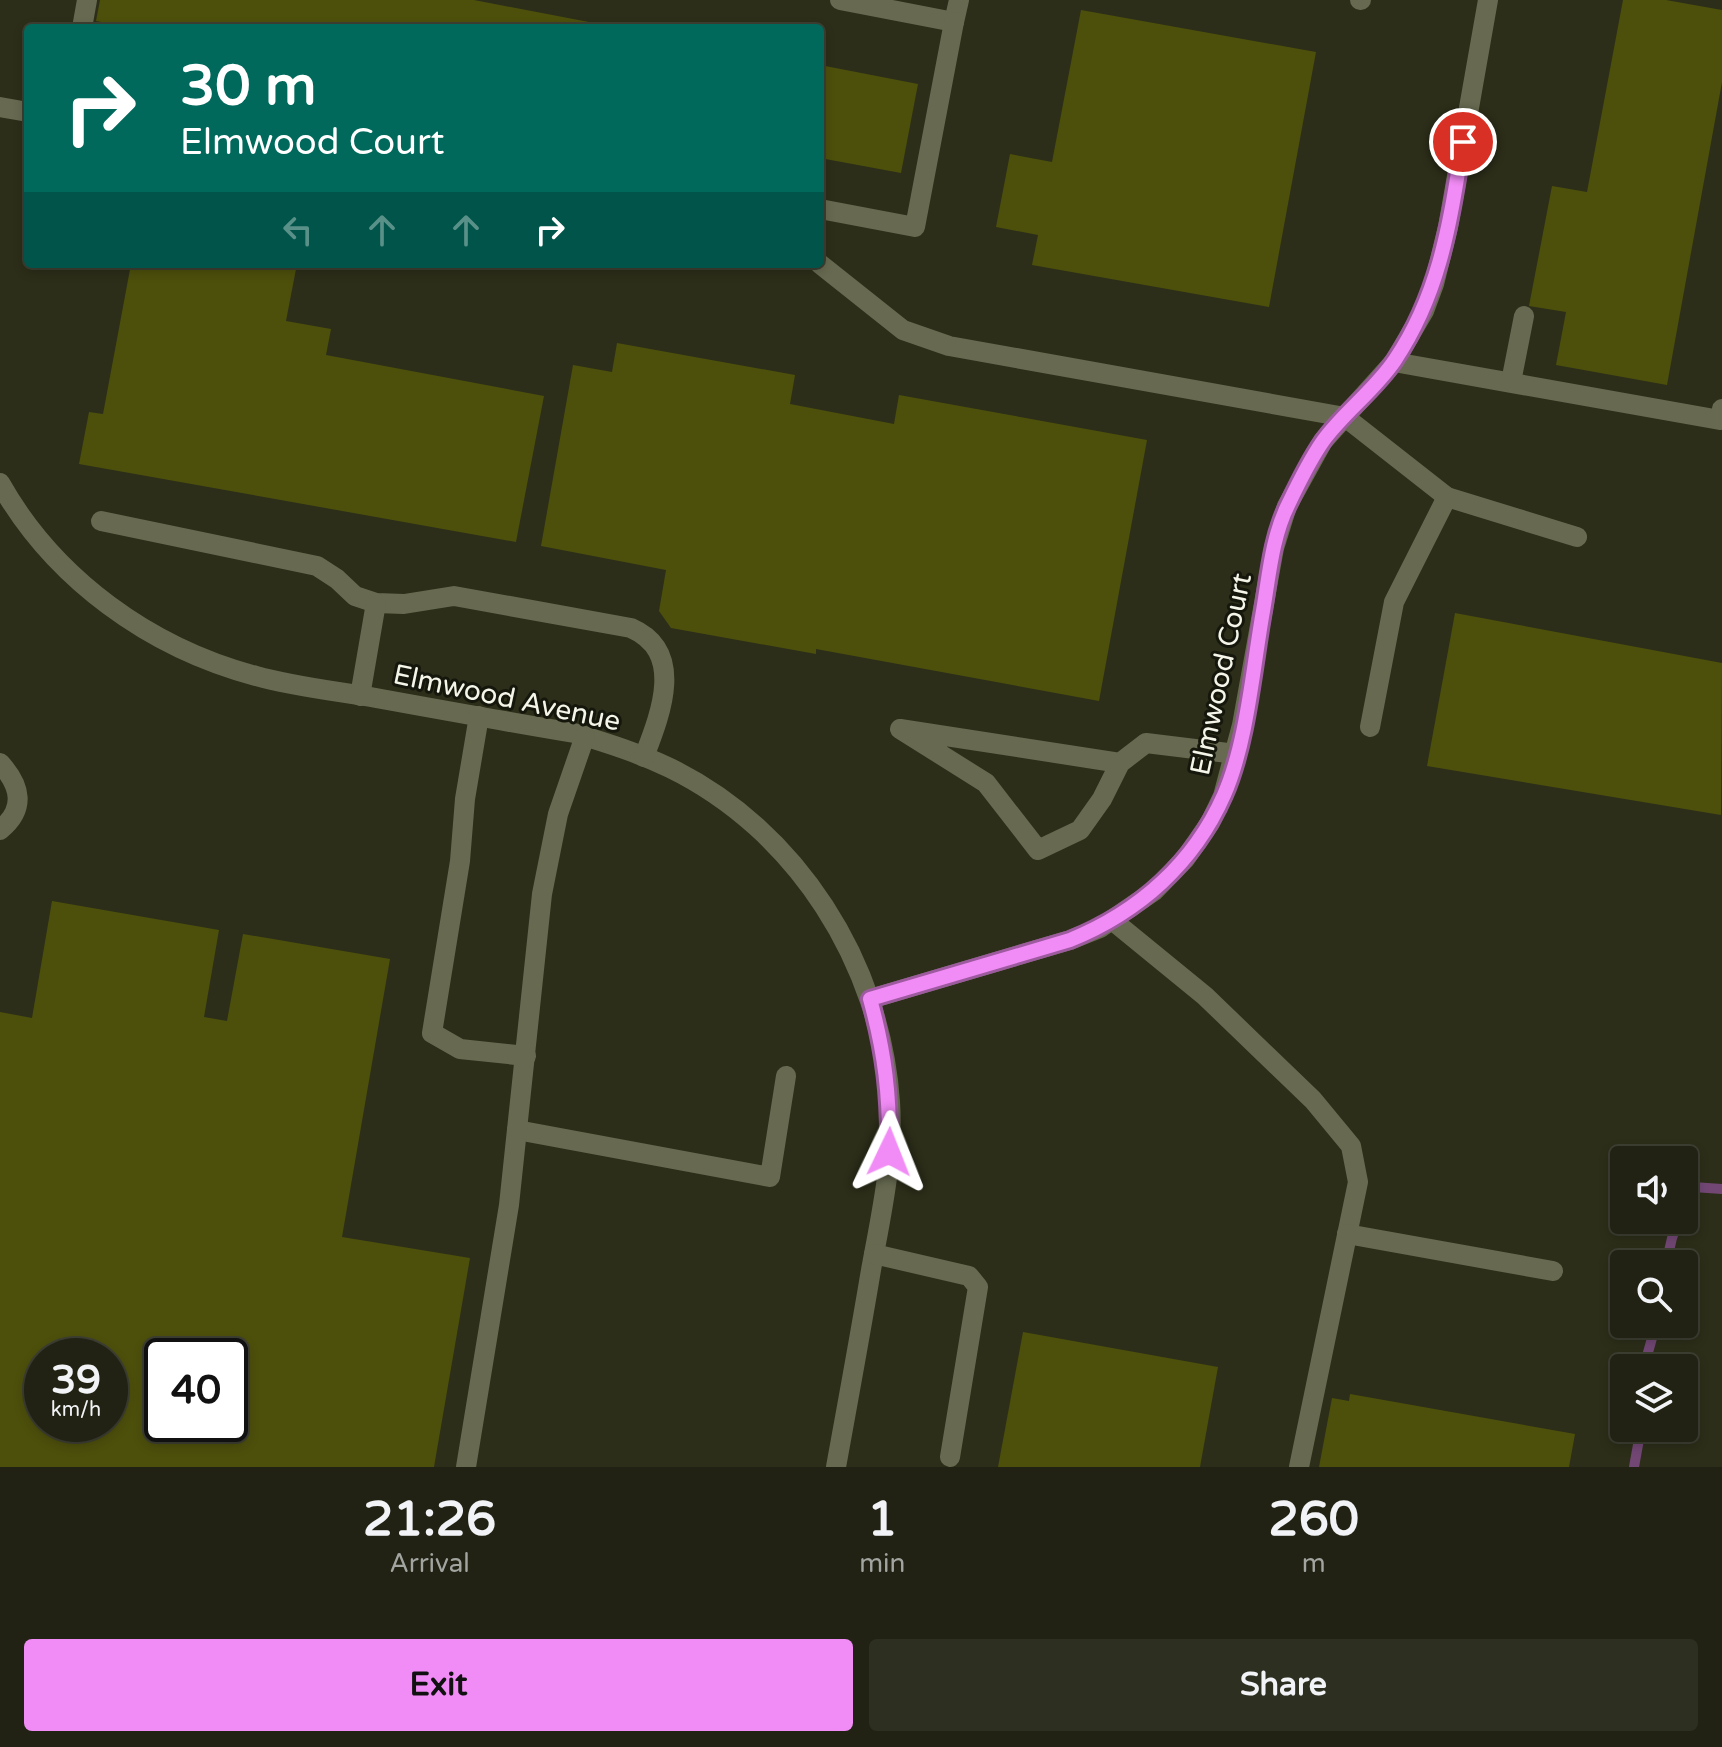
<!DOCTYPE html>
<style>
:root{--surface:#212213;--page:#2d2f21;--text:#f1f3f6;--muted:#a2a4a0;--line:#3e3f33;--accent:#f18bf5}
body{margin:0;font-family:"Varela Round",sans-serif;background:var(--page);color:var(--text);height:100vh;display:flex;flex-direction:column;font-size:30px;white-space:nowrap}
*{box-sizing:border-box;margin:0}
p{font-size:26px;color:var(--muted)}
.icon{flex:none;width:44px;height:44px;fill:none;stroke:currentColor;stroke-width:2;stroke-linecap:round;stroke-linejoin:round}
.map{position:relative;height:1467px;overflow:hidden}
.drawer{display:flex;flex-direction:column;background:var(--surface);flex:1}
.drawer>*{flex:none}
.hud{position:absolute;left:24px;top:24px;width:800px;height:244px;border-radius:8px;box-shadow:0 4px 12px #0003,0 0 0 2px var(--line);background:#00695c;color:#fff;overflow:hidden}
.controls{position:absolute;left:1610px;top:1146px;display:grid;gap:16px}
.controls a{display:grid;place-items:center;width:88px;height:88px;border-radius:8px;background:var(--surface);box-shadow:0 4px 12px #0003,0 0 0 2px var(--line);font-size:40px}
.speed{position:absolute;left:24px;top:1338px;display:flex;gap:16px;font-size:40px;font-weight:700;text-align:center}
.speed>*{display:grid;place-content:center;width:104px;height:104px;border-radius:50%;background:var(--surface);box-shadow:0 4px 12px #0003,0 0 0 2px var(--line);line-height:1}
.speed small{font-size:20px;font-weight:400}
.speed .limit{border:4px solid #111;border-radius:12px;background:#fff;color:#111}
.pin{position:absolute;display:grid;place-items:center;width:68px;height:68px;color:#fff;margin:-34px;border:4px solid #fff;border-radius:50%;box-shadow:0 2px 8px #0007}
.me{position:absolute;width:88px;margin:-44px;rotate:2deg;stroke-linejoin:round;filter:drop-shadow(0 0 6px #0008)}
.turn{display:flex;align-items:center;gap:28px;height:168px;padding:0 24px;font-size:36px}
.turn .icon{width:104px;height:104px;stroke-width:2.5}
.turn b{display:block;font-size:56px;line-height:68px}
.lanes{display:flex;align-items:center;height:76px;padding:0 24px;background:#0003;justify-content:center;gap:40px;direction:ltr}
.lanes .off{opacity:.35}
.eta{display:flex;justify-content:space-evenly;align-items:center;height:136px;text-align:center}
.eta b{font-size:48px;font-weight:700;line-height:56px}
.primary-button{display:flex;gap:16px;margin-top:auto;padding:16px 24px}
.primary-button a{flex:1;height:92px;border-radius:8px;background:var(--accent);color:#111;font-size:32px;font-weight:700;line-height:92px;text-align:center}
.primary-button a+a{background:var(--page);color:var(--text)}
.map>svg:first-child{display:block}
.lines{fill:none;stroke-linecap:round;stroke-linejoin:round}
.stream{stroke:#724774;stroke-width:10}
.building{fill:#4d500b;fill-rule:evenodd}
.minor{stroke:#676a50;stroke-width:20}
.route-casing{stroke:#9d5a9f;stroke-width:20}
.route{stroke:#f18bf5;stroke-width:14}
.labels{text-anchor:middle;stroke-width:6;stroke-linejoin:round;paint-order:stroke}
.street-label{font-size:28px;fill:#f5f6e9;stroke:#15160c}
</style>
<div class="map">
<svg width="1722" height="1467" viewBox="0 0 1722 1467">
<rect width="100%" height="100%" fill="#2c2e19"/>
<g class="lines">
<!-- stream -->
<g class="stream">
<polyline points="1684,1194 1693,1187 1722,1189"/>
<polyline points="1666,1264 1672,1238 1679,1220"/>
<polyline points="1647,1368 1647,1356 1656,1324"/>
<polyline points="1634,1467 1641,1428"/>
</g>
</g>
<!-- building -->
<g class="building">
<polygon points="100,0 474,0 615,27 133,28 96,21"/>
<polygon points="1623,0 1666,0 1722,10 1722,82 1667,385 1556,365 1566,312 1529,306 1552,186 1587,192"/>
<polygon points="1081,10 1316,52 1269,307 1032,265 1038,235 996,227 1010,154 1052,162"/>
<polygon points="820,65 918,84 901,173 820,158"/>
<polygon points="131,264 272,264 296,269 286,321 331,329 326,355 544,396 516,542 79,464 89,412 103,414"/>
<polygon points="617,343 795,375 790,404 894,424 899,395 1147,440 1099,701 816,649 816,654 671,628 659,611 666,570 541,546 573,365 612,372"/>
<polygon points="1455,613 1722,663 1721,815 1427,766"/>
<path d="M52,901L219,930L204,1017L227,1021L243,934L390,959L342,1237L470,1258L434,1467H0V1012L32,1018ZM42,1356H110V1424H42ZM162,1356H230V1424H162Z"/>
<polygon points="1023,1332 1218,1367 1200,1467 998,1467"/>
<polygon points="1350,1394 1575,1434 1569,1467 1319,1467 1332,1398 1349,1401"/>
</g>
<g class="lines">
<!-- minor -->
<g class="minor">
<polyline points="840,0 954,22 959,0"/>
<polyline points="1360,0 1361,0"/>
<polyline points="82,28 87,0"/>
<polyline points="0,107 28,112"/>
<polyline points="820,209 915,227 954,22"/>
<polyline points="820,264 903,330 949,346 1345,417 1447,497 1577,537"/>
<polyline points="1394,362 1720,420 1722,409"/>
<polyline points="1511,382 1524,316"/>
<path d="M0,483C54,579 150,648 256,676C295,687 336,691 376,698C442,710 508,722 574,733C607,743 639,753 670,768C797,830 881,964 890,1102C894,1159 881,1215 871,1270C860,1336 848,1401 836,1467"/>
<path d="M101,521L317,566L337,579L355,596L376,603L404,604L454,596L631,628C686,652 660,715 644,757"/>
<polyline points="360,696 376,603"/>
<polyline points="479,716 465,799 460,861 432,1033 460,1049 526,1056"/>
<polyline points="1370,727 1394,602 1447,497"/>
<path d="M0,763C21,786 26,809 0,830"/>
<polyline points="1120,763 1102,799 1080,830 1038,850 986,783 900,729 1120,763 1146,743 1236,754"/>
<polyline points="1112,920 1205,996 1313,1100 1351,1146 1358,1182 1299,1467"/>
<polyline points="870,999 1070,940 1100,928 1154,891 1185,859 1210,823 1223,796 1242,725 1274,548 1287,506 1323,441 1394,362 1424,311 1434,284 1448,227 1488,0"/>
<polyline points="517,1130 770,1177 786,1076"/>
<polyline points="1347,1234 1553,1271"/>
<polyline points="874,1254 969,1276 978,1287 950,1457"/>
<polyline points="466,1467 509,1205 542,894 558,814 585,736"/>
</g>
</g>
<g class="lines">
<!-- route casing -->
<g class="route-casing">
<path id="route" d="M889,1152C890,1097 885,1053 870,999L1070,940C1139,912 1194,863 1224,795C1247,743 1253,667 1263,611C1269,576 1272,537 1288,505C1298,484 1309,461 1323,441C1344,412 1375,390 1395,360C1441,291 1450,221 1463,142"/>
</g>
<!-- route -->
<use href="#route" class="route"/>
</g>
<g class="labels">
<!-- street labels -->
<g class="street-label">
<text transform="translate(1220 674) rotate(-78)" y="10">Elmwood Court</text>
<text transform="translate(507 697) rotate(12)" y="10">Elmwood Avenue</text>
</g>
</g>
</svg>
<div class="controls">
<a><svg class="icon" aria-label="sound" viewBox="0 0 24 24"><path d="M4 9h4l5-4v14l-5-4H4zM17 9q2 3 0 6"/></svg></a>
<a><svg class="icon" aria-label="search" viewBox="0 0 24 24"><circle cx="10" cy="10" r="6"/><path d="M15 15l6 6"/></svg></a>
<a><svg class="icon" aria-label="layers" viewBox="0 0 24 24"><path d="M12 4l9 5-9 5-9-5zM3 14l9 5 9-5"/></svg></a>
</div>
<div class="speed"><div>39<small>km/h</small></div><div class="limit">40</div></div>
<div class="pin" style="left:1463px;top:142px;background:#d93025"><svg class="icon" aria-label="arrive" viewBox="0 0 24 24"><path d="M6 21V4h12l-3 4 3 4H6"/></svg></div>
<svg class="me" style="left:889px;top:1152px" viewBox="-20 -20 40 40"><path d="M0-17L14 15 0 8-14 15z" fill="#f18bf5" stroke="#fff" stroke-width="4"/></svg>
<div class="hud">
<div class="turn"><svg class="icon" aria-label="right" viewBox="0 0 24 24"><path d="M7 20v-9h11M14 6l5 5-5 5"/></svg><div><b>30 m</b>Elmwood Court</div></div>
<div class="lanes"><svg class="icon off" aria-label="left" viewBox="0 0 24 24"><path d="M17 20v-9H6M10 6l-5 5 5 5"/></svg><svg class="icon off" aria-label="ahead" viewBox="0 0 24 24"><path d="M12 20V5M6 11l6-6 6 6"/></svg><svg class="icon off" aria-label="ahead" viewBox="0 0 24 24"><path d="M12 20V5M6 11l6-6 6 6"/></svg><svg class="icon" aria-label="right" viewBox="0 0 24 24"><path d="M7 20v-9h11M14 6l5 5-5 5"/></svg></div>
</div>
</div>
<section class="drawer">
<div class="eta">
<div><b>21:26</b><p>Arrival</p></div>
<div><b>1</b><p>min</p></div>
<div><b>260</b><p>m</p></div>
</div>
<div class="primary-button"><a>Exit</a><a>Share</a></div>
</section>
